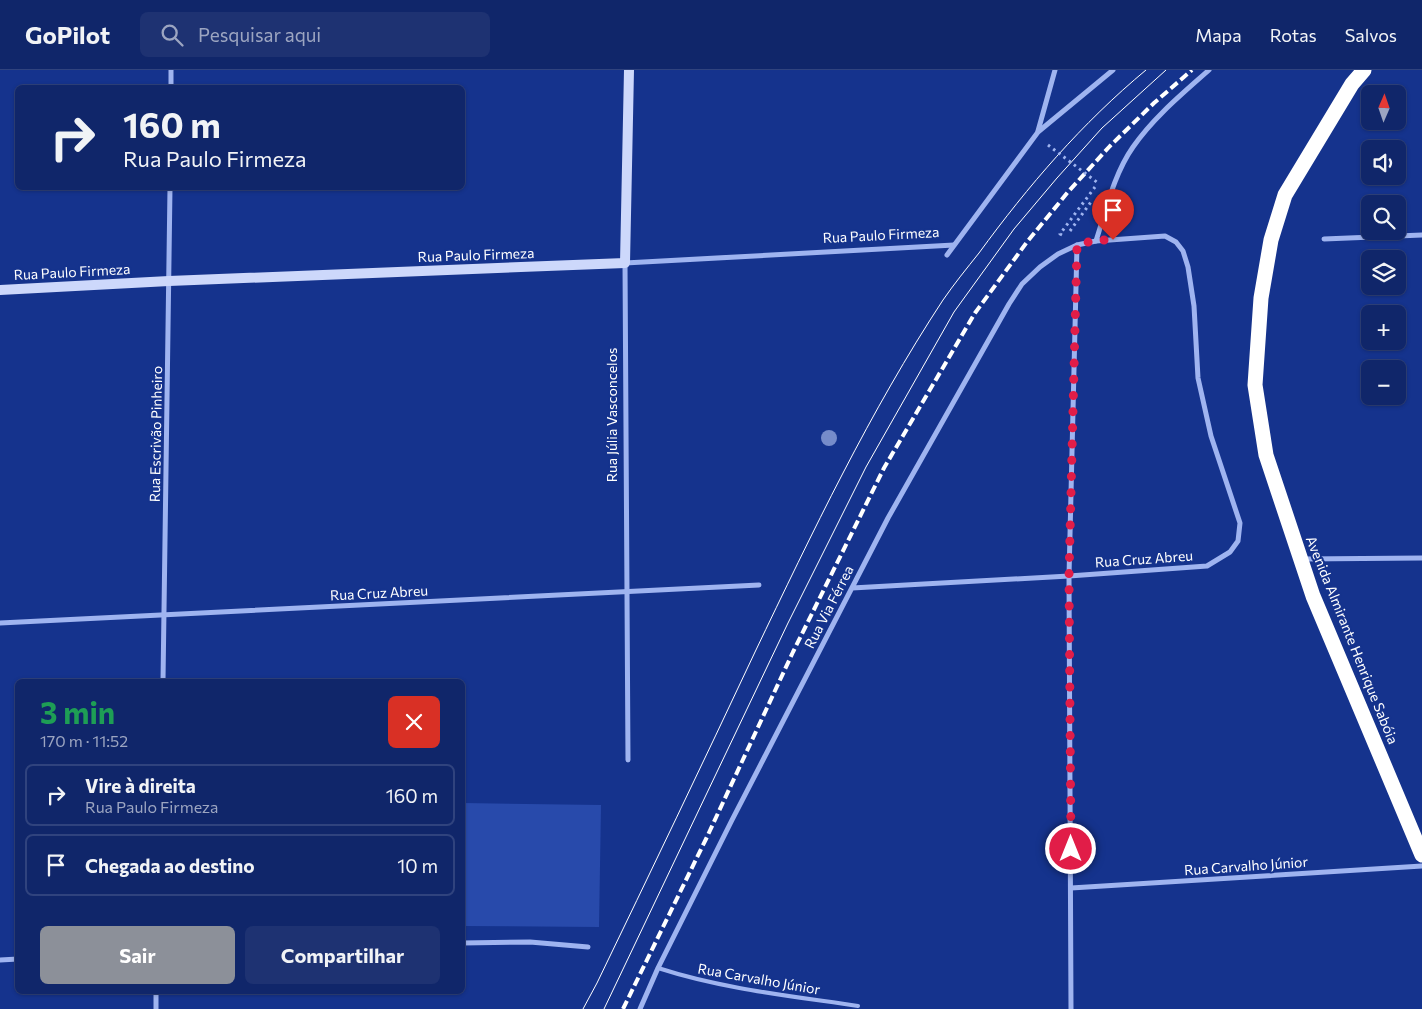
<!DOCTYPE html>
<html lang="pt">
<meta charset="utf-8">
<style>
:root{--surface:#10266a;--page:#1e3272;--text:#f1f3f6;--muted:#9ca5c1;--line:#30437e;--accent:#8c9099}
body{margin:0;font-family:Commissioner,sans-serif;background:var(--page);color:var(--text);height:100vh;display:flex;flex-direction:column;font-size:19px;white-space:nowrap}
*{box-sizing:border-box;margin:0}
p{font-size:16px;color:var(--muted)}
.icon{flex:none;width:28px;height:28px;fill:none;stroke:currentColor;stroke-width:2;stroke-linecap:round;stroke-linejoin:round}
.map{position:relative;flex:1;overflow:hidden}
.sheet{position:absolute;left:15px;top:609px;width:450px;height:315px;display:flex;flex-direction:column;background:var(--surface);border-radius:8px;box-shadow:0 1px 4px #0004,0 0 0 1px var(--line)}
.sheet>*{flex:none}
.hud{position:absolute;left:15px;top:15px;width:450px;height:105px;border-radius:8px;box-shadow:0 1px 4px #0004,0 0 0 1px var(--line);background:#10266a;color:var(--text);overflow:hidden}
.needle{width:32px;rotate:2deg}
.fabs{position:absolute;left:1361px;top:15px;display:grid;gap:10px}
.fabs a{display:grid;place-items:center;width:45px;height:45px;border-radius:8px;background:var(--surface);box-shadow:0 1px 4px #0004,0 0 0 1px var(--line);font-size:25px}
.pin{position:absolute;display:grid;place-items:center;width:42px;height:42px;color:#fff;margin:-51px -21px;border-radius:50% 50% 50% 0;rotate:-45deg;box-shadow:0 0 5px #0007}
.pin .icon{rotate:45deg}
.me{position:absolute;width:55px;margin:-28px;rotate:0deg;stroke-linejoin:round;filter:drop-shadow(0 0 4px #0008)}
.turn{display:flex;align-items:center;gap:18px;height:105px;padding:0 25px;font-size:22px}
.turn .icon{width:65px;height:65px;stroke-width:2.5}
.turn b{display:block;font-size:35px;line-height:42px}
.round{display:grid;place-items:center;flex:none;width:52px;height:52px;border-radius:8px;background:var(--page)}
.summary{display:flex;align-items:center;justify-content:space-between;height:85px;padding:0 25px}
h1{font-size:30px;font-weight:700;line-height:38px;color:#1e9e55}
.cta{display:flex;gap:10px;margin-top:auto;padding:10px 25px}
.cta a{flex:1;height:58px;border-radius:8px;background:var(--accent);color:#fff;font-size:20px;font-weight:700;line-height:58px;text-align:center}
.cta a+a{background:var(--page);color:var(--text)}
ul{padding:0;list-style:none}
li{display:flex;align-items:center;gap:15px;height:62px;margin:0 10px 8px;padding:0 15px;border:2px solid var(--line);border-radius:8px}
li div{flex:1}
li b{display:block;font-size:19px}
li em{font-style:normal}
header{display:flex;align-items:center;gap:30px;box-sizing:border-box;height:70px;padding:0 25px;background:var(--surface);border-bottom:1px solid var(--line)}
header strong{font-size:24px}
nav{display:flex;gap:28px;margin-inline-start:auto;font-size:18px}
.search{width:350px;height:45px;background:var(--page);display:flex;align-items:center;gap:12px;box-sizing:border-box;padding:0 18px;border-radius:8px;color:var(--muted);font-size:19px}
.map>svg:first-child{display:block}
.grass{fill:#284aab}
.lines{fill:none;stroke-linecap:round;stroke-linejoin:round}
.path{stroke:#9fb4f0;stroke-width:3;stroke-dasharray:2.5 4;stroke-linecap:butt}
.lane{stroke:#9fb4f0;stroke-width:4}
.street{stroke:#9fb4f0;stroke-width:5}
.secondary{stroke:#cdd8fb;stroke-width:10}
.highway{stroke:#fff;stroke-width:15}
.tram{stroke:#fff;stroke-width:1}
.rail{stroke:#fff;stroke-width:4;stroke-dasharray:9 4;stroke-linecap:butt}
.path-bridge{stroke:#9fb4f0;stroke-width:3;stroke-dasharray:2.5 4;stroke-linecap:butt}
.tree{fill:#768cca}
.route{stroke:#e11d48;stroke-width:9;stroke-dasharray:0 16.2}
.labels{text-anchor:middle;stroke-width:4;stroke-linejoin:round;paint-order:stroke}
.street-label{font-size:14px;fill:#fff;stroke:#15338d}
</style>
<header>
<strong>GoPilot</strong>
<div class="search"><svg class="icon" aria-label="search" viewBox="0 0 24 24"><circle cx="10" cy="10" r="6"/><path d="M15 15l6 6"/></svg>Pesquisar aqui</div>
<nav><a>Mapa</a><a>Rotas</a><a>Salvos</a></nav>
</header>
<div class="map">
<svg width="1422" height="939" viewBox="0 0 1422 939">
<rect width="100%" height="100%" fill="#15338d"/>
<!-- grass -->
<polygon class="grass" points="463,733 601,735 599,857 463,856"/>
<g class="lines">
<!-- path -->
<g class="path">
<polyline points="1070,161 1091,132"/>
<polyline points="1062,165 1060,164 1095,117"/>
</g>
<!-- lane -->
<path class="lane" d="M658,898C723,919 791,926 858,936"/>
<!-- street -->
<g class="street">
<polyline points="171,18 171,0"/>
<polyline points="1038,61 1055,0"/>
<polyline points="1324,169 1422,165"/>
<path d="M1096,171C1106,140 1114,104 1133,77C1154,47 1182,24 1209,0"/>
<polyline points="947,185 1038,62 1113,0"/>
<polyline points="1303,489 1422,488"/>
<polyline points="0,553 759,515"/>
<polyline points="163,611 170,118"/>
<polyline points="628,690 625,193 954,175"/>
<polyline points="1071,818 1422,796"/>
<polyline points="462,873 530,872 588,877"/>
<polyline points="0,890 18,889"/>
<polyline points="156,939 156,921"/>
<polyline points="640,939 658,898 732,750 888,448 1009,234 1022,214 1040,197 1058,184 1077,175 1096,171 1165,166 1176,172 1183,181 1188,197 1194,236 1198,308 1211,366 1240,453 1238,471 1230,482 1207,496 1069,506 852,518"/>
<polyline points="1071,939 1069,506 1077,175"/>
</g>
<!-- secondary -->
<polyline class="secondary" points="0,220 169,211 625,193 629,0"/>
<!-- highway -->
<polyline class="highway" points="1364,0 1352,14 1285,125 1271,170 1261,228 1255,315 1266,385 1313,526 1422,785"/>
<!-- tram -->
<g class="tram">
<path d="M583,939L597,913C650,803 703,693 755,582C812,463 870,341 943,230C954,214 967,198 979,183C1028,116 1082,53 1146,0"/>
<polyline points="604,939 788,553 866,397 954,242 1014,159 1057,108 1102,58 1166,0"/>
</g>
<!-- rail -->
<polyline class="rail" points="623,939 706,769 793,582 884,398 975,243 1027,172 1068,122 1110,76 1154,33 1192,0"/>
<!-- path-bridge -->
<polyline class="path-bridge" points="1048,75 1098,113"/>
</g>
<!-- trees -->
<circle class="tree" cx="829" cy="368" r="8"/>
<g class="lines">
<!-- route -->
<polyline class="route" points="1071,779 1069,506 1077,175 1096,170 1113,170"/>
</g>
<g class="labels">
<!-- street labels -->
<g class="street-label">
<text transform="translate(881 165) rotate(-3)" y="5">Rua Paulo Firmeza</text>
<text transform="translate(476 185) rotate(-2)" y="5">Rua Paulo Firmeza</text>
<text transform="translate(72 202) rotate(-3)" y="5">Rua Paulo Firmeza</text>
<text transform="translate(612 345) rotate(-90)" y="5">Rua Júlia Vasconcelos</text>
<text transform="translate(156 364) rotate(-89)" y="5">Rua Escrivão Pinheiro</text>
<text transform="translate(1144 489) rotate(-4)" y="5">Rua Cruz Abreu</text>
<text transform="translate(379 523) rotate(-3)" y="5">Rua Cruz Abreu</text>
<text transform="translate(829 537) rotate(-63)" y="5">Rua Via Férrea</text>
<text transform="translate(1352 570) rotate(68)" y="5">Avenida Almirante Henrique Sabóia</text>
<text transform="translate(1246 796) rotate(-4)" y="5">Rua Carvalho Júnior</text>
<text transform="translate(759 909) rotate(10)" y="5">Rua Carvalho Júnior</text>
</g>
</g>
</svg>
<div class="fabs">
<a><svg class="needle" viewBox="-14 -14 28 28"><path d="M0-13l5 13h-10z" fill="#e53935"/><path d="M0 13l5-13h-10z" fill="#9ca5c1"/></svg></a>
<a><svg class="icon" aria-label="sound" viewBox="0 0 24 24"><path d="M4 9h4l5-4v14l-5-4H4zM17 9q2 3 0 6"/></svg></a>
<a><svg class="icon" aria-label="search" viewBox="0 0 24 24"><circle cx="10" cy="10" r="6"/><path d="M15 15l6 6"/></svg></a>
<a><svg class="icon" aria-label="layers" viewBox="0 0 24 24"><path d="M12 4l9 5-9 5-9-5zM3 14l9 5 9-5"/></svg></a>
<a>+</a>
<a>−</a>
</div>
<div class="pin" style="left:1113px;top:170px;background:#d93025"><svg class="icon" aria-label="arrive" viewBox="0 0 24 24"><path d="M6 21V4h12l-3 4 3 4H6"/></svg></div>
<svg class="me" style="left:1071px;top:779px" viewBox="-20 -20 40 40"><circle r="17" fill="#e11d48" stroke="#fff" stroke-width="3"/><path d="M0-11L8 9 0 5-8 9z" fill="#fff"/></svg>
<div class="hud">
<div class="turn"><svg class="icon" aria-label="right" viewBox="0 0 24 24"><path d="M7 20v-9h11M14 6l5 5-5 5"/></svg><div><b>160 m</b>Rua Paulo Firmeza</div></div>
</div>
<section class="sheet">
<div class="summary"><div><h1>3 min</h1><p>170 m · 11:52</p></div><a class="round" style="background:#d93025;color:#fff"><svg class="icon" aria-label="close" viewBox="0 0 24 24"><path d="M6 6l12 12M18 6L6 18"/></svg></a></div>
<ul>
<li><svg class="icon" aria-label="right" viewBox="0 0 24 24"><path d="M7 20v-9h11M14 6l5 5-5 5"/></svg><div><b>Vire à direita</b><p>Rua Paulo Firmeza</p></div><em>160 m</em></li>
<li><svg class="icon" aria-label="arrive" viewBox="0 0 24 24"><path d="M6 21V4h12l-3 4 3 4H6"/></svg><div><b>Chegada ao destino</b></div><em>10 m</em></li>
</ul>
<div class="cta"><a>Sair</a><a>Compartilhar</a></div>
</section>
</div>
